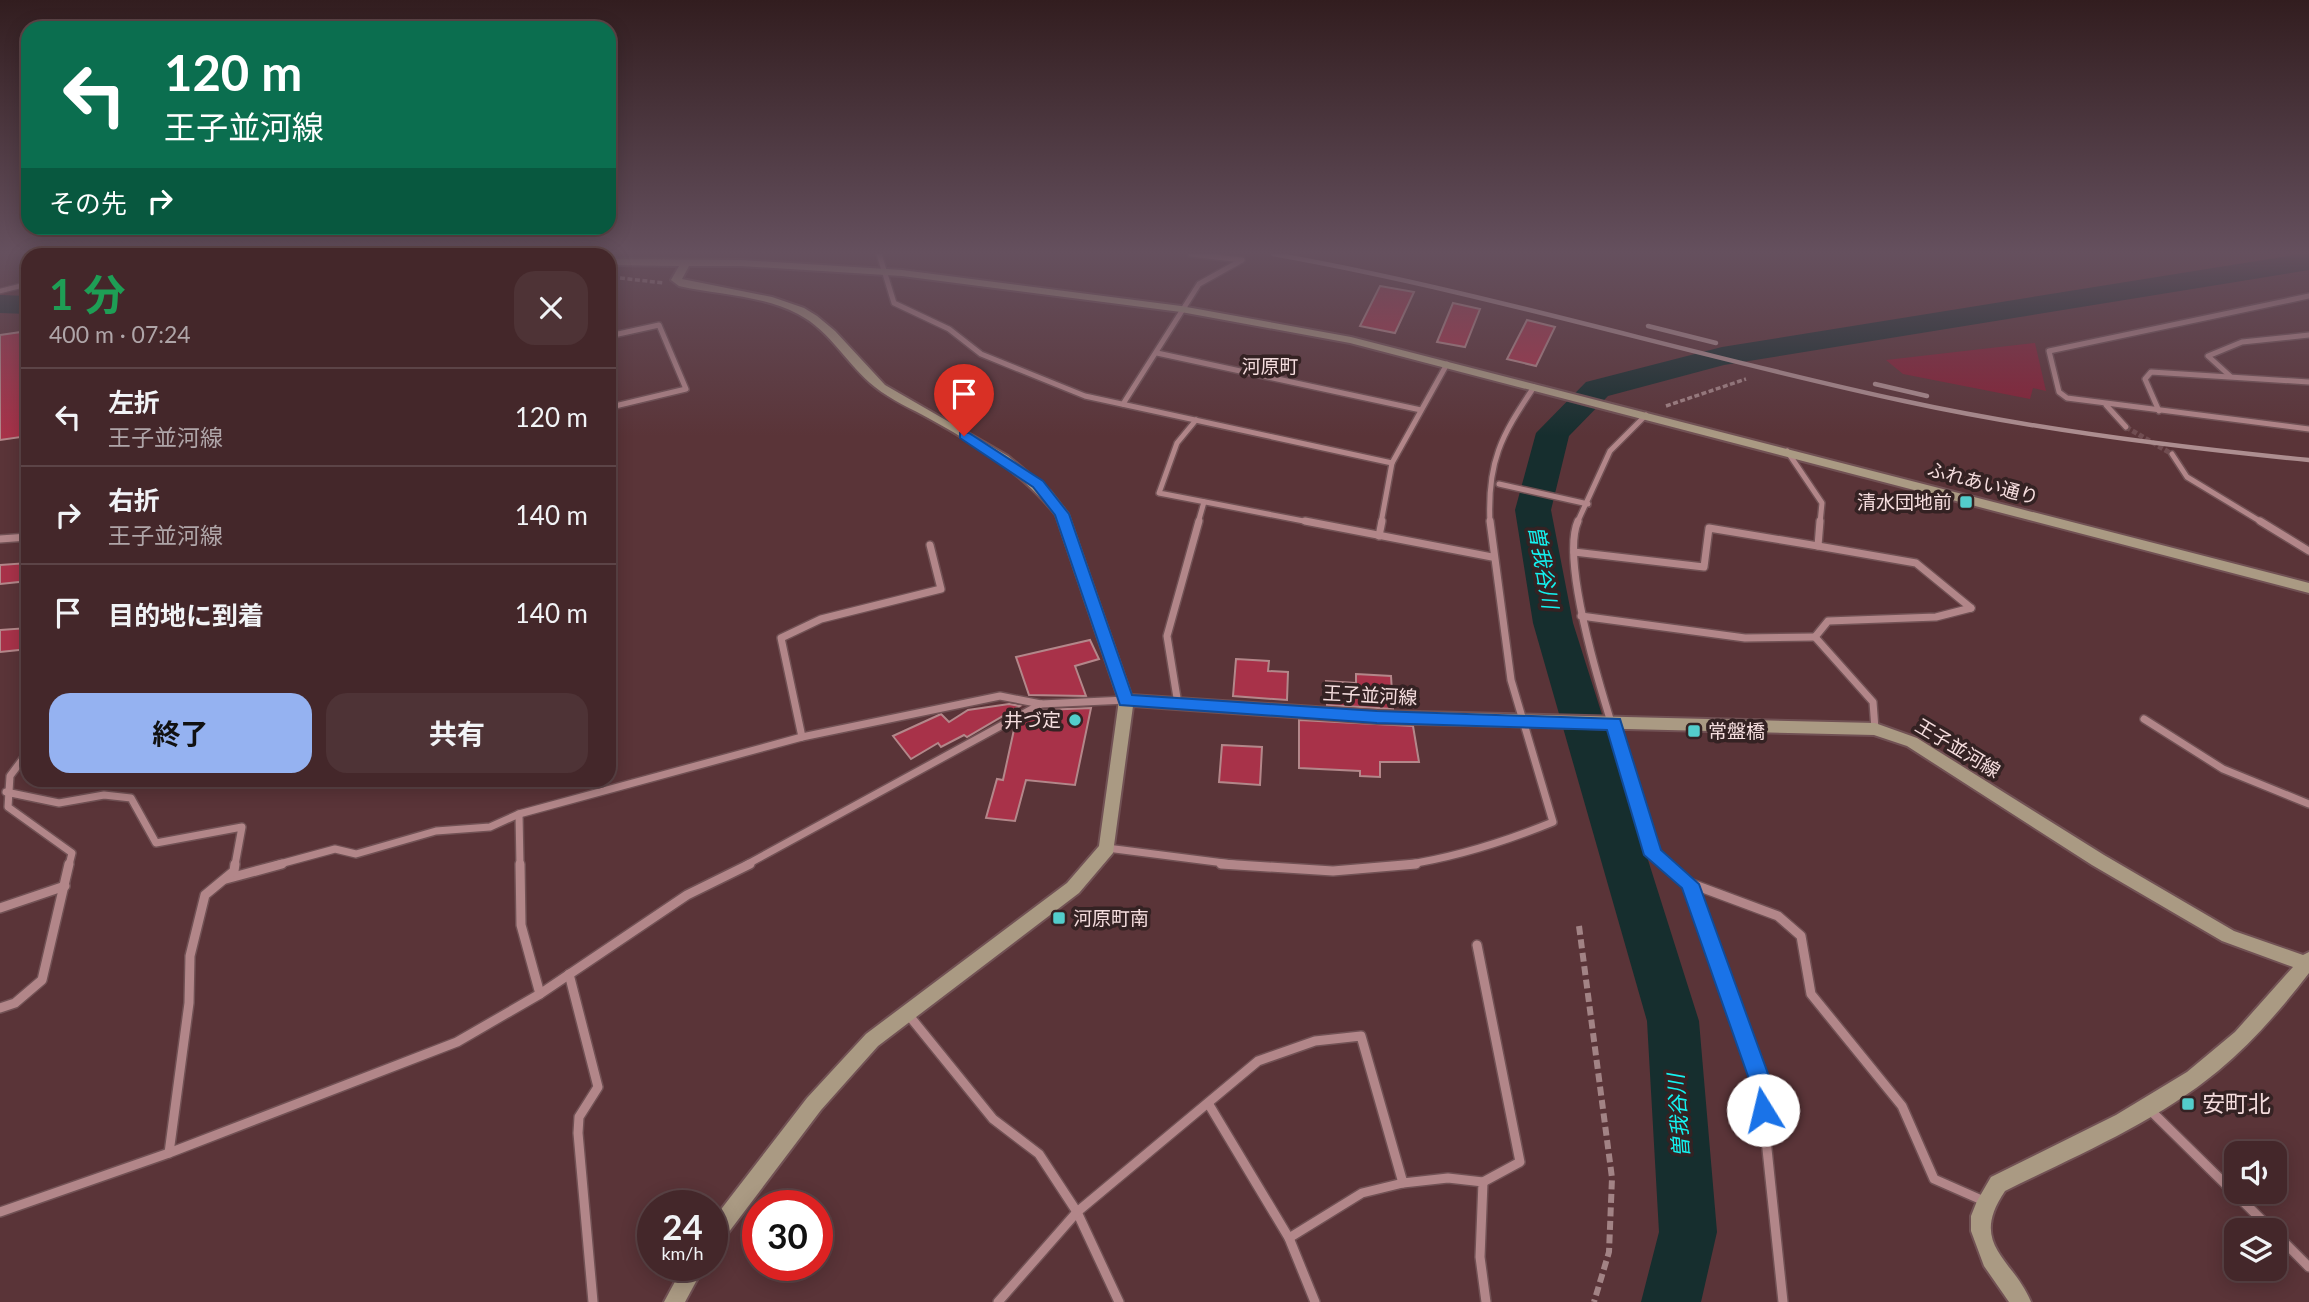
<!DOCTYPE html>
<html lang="ja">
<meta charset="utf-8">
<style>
:root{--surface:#44272a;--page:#4e3336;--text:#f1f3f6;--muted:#afa5a8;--line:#5c4447;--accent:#95b2f1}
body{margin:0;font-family:Lato,"Noto Sans JP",sans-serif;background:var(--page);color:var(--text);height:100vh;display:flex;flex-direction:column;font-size:26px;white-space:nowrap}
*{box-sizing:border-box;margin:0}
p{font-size:23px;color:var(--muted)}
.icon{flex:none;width:38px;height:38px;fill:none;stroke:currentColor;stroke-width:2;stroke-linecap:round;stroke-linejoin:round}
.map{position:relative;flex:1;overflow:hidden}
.sheet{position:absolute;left:21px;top:248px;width:595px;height:539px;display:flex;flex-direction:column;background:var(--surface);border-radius:21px;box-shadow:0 4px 18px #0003,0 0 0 2px var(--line)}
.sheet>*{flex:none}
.guide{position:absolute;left:21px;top:21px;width:595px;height:214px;border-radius:21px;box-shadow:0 4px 18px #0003,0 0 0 2px var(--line);background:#0b6e4f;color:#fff;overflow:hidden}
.tools{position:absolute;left:2224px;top:1141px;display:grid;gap:14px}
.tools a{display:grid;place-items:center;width:63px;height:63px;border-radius:14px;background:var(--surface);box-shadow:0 4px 18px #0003,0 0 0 2px var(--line);font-size:35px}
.speed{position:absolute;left:637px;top:1190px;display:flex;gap:14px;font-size:35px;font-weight:700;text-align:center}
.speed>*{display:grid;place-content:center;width:91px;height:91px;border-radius:50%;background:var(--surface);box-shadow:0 4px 18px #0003,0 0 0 2px var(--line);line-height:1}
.speed small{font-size:18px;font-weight:400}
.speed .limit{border:10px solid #d22;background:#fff;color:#111}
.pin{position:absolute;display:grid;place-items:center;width:60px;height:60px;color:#fff;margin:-72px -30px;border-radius:50% 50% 50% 0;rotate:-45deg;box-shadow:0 0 7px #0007}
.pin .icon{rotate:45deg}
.me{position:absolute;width:77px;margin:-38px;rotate:351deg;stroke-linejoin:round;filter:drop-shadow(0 0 5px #0008)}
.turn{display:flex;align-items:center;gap:24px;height:147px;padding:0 28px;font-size:32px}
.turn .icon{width:91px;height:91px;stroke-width:2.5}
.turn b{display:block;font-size:49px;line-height:60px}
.then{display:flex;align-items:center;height:66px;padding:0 28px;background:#0003;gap:14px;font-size:26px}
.round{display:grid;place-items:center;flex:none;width:74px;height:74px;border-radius:21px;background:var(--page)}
.headline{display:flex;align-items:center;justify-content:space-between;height:119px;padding:0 28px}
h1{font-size:42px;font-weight:700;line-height:52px;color:#1e9e55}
.button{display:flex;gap:14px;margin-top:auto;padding:14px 28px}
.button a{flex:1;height:80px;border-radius:21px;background:var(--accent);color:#111;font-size:28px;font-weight:700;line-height:80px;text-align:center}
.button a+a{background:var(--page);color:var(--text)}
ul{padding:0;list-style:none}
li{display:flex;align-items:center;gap:21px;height:98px;padding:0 28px;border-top:2px solid var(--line)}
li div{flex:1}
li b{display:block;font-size:26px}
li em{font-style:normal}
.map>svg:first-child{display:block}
.green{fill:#862136}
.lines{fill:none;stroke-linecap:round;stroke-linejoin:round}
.river{fill:#162e2e;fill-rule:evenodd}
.building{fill:#a83249;stroke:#b3878a;stroke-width:2}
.street-tunnel{stroke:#714d51;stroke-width:5;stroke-dasharray:5 2.5;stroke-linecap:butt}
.lane-casing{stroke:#715154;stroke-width:7}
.street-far2-casing{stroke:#715154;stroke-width:8}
.street-far1-casing{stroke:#715154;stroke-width:10}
.street-casing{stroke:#715154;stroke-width:12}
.secondary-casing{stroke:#715154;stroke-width:4}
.path-far1{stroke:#a28385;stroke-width:3.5;stroke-dasharray:5 2.5;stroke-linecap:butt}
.path{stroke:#a28385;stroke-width:6;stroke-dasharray:9 4.5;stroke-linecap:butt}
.lane{stroke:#b28689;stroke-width:4.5}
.street-far2{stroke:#b28689;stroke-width:5}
.street-far1{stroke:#b28689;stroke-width:7}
.street{stroke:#b28689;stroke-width:9}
.secondary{fill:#aa9a83;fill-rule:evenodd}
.rail{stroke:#ad8e90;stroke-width:4.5}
.route{fill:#1a73e8;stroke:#114b97;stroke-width:2}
.poi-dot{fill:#53cdcb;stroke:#342223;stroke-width:2.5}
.labels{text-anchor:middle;stroke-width:7;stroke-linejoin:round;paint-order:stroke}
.far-quarter-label{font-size:19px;fill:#f5ddde;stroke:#342223}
.street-label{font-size:19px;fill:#f5ddde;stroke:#342223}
.poi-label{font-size:19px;fill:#f5ddde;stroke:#342223;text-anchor:end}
.water-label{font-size:21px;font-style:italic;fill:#14f2f0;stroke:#342223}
.near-poi-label{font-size:23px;fill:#f5ddde;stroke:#342223;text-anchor:start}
</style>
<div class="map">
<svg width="2309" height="1302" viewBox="0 0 2309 1302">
<rect width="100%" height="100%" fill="#5a3438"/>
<!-- green -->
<polygon class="green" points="2035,343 2046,391 2033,388 2030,399 1903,374 1886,360"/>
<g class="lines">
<!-- river -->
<g class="river">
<polygon points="403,254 431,254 402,256"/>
<polygon points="2300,254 2309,254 2309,270 1724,365 1608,396 1569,436 1551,510 1573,623 1699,1021 1717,1232 1701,1302 1641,1302 1659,1232 1647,1021 1533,623 1515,510 1536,433 1586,382 1722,347"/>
<polygon points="0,295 28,296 28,314 0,313"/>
</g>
</g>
<!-- building -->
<g class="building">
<polygon points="1380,286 1414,292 1395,333 1360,326"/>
<polygon points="1453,303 1480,309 1465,347 1437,342"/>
<polygon points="1527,320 1555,327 1536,366 1507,359"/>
<polygon points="28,331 28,436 0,440 0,335"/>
<polygon points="28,563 28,581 0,584 0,565"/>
<polygon points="28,628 28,649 0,652 0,630"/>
<polygon points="1090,640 1099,659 1075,666 1086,696 1029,695 1016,657"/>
<polygon points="1236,659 1269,661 1268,671 1288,672 1287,700 1233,696"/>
<polygon points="1356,674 1391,676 1393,709 1327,705 1326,681 1356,683"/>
<polygon points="1009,704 1020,706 967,737 964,735 941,747 938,743 911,759 893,736 941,714 949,722 968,710"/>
<polygon points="1091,708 1075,785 1026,780 1015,821 986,818 997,779 1003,780 1015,725 1043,710"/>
<polygon points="1299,720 1413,726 1419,762 1380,762 1380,777 1360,776 1360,771 1299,768"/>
<polygon points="1222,745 1262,747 1260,785 1219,782"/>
</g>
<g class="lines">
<!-- street-tunnel -->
<polyline class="street-tunnel" points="2126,427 2172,454"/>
<!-- lane casing -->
<g class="lane-casing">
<polyline id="lane" points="0,291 28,284"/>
</g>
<!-- street-far2 casing -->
<g class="street-far2-casing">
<g id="street-far2">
<polyline points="879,254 894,303 949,329 981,354 1085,396 1392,463 1447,364"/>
<polyline points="1191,254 1241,260"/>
<polyline points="372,256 374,254"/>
<polyline points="2309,296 2049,351 2059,392 2067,398 2309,429"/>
<polyline points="609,336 659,325 686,389 615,406 609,385"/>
<polyline points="1157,353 1421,410"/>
<polyline points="2230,376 2208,356 2242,342 2309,335"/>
<polyline points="1123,404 1199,284 1242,260"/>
<polyline points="2106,405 2126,427"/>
<polyline points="2159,411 2145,379 2151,372 2309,382"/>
<polyline points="1196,420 1177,443 1159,493 1314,523"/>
<polyline points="1787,451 1822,503 1820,523"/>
<polyline points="2172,454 2187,477 2263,523"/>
<polyline points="1499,484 1588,504"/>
<polyline points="1198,523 1204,502"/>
<polyline points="1381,523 1392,463"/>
<path d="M1490,523C1487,462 1501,436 1534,387"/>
<polyline points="1577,523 1610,451 1646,415"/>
</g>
</g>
<!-- street-far1 casing -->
<g class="street-far1-casing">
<g id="street-far1">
<polyline points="1305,521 1492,557"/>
<path d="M1578,521C1554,574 1634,791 1654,855L1666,865"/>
<polyline points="2260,521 2309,551"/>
<polyline points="1379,536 1382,521"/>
<polyline points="0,539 28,537"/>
<polyline points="1818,546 1916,563 1971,608"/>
<polyline points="1574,552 1704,567 1709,528 1818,546 1820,521"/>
<polyline points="1581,616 1745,638 1815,637"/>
<polyline points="1178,704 1167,636 1199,521"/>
<polyline points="2144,719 2223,769 2309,804"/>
<polyline points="1875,729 1873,702 1815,637 1828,621 1936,617 1971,608"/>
<polyline points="802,737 781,638 821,619 941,589 930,545"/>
<polyline points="28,752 10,776 8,807 72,853 69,865"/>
<polyline points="6,792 59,803 104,795 131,798 156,843 242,827 235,865"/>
<polyline points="519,814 520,865"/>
<polyline points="1107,848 1240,865"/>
<polyline points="276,865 335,849 356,854 436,831 490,827 519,814 802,737 1000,696 1041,704 1126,700"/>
<polyline points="746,865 1041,704"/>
<path d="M1404,865C1457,857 1504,842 1553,822L1511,680L1490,521"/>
</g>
</g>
<!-- street casing -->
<g class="street-casing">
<g id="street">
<polyline points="520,864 521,925 540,994"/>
<polyline points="1221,864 1333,871 1416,864"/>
<polyline points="1664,864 1684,881 1778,916 1801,936 1811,994 1902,1106 1934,1179 1984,1201"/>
<polyline points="226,879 282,864"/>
<polyline points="1690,884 1760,1082 1783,1302"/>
<polyline points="0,908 65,886"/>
<polyline points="1477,945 1520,1162 1483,1182"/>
<polyline points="569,974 598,1087 579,1117 578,1133 593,1302"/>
<polyline points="0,1008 15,1003 42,980 69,864"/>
<polyline points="907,1013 993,1119 1039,1154 1077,1212 1119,1302"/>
<polyline points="1208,1103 1289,1238 1315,1302"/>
<polyline points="2148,1108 2272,1230"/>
<polyline points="169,1153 189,1003 190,956 205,895 234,871 235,864"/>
<polyline points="0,1212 169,1153 457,1042 540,994 687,895 750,864"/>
<polyline points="2275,1233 2309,1267"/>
<polyline points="1289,1238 1362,1193 1403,1183"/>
<polyline points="998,1302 1077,1212 1258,1061 1315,1041 1361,1036 1403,1183 1448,1178 1483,1182 1480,1257 1486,1302"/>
</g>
</g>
<!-- secondary casing -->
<g class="secondary-casing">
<g id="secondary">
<polygon points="383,254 413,254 414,256 384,256"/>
<path d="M609,259L741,260L902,270L1181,306L1351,337L2309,583V593L1350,343L1181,312L902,276L741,266H689L682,279L772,297L804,308L817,316L835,331L885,385L1008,456L1050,491L1068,514L1131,695L1377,711L1875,723L1917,738L2104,855L2234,931L2303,955L2309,952V973C2282,1008 2253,1042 2218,1071C2155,1123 2077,1155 2005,1191C1968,1245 2013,1258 2031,1302H2009L1984,1266L1971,1231V1216L1977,1201L1991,1177L2116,1115L2187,1072L2235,1032L2293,967L2222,941L2092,865L1907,746L1874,735L1377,723L1133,706L1113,853L1079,893L878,1046L821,1110L719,1245L712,1248V1221L807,1098L866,1034L1067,883L1099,846L1119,700L1056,515C1022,473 977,445 930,419C912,409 891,400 875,387C847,365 831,331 798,314C762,295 718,295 679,286L671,280L679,266L609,265Z"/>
<polygon points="684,1265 705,1265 685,1302 664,1302"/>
</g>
</g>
<!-- path-far1 -->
<g class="path-far1">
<polyline points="620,278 664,283"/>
<polyline points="1666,406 1746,379"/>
</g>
<!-- path -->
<polyline class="path" points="1579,926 1612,1178 1609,1252 1594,1302"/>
<!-- lane -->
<use href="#lane" class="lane"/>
<!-- street-far2 -->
<use href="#street-far2" class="street-far2"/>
<!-- street-far1 -->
<use href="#street-far1" class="street-far1"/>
<!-- street -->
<use href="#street" class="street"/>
<!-- secondary -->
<use href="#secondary" class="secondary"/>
<!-- rail -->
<g class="rail">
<path d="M1273,254C1486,292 1693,356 1904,401C2038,430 2173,447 2309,460"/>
<polyline points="1648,326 1716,343"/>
<polyline points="1875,384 1927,396"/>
</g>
</g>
<!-- sky -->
<linearGradient id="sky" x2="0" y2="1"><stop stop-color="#321d1f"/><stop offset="0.58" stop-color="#65505e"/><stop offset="1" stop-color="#65505e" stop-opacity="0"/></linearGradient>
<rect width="2309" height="436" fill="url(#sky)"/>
<!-- route -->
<polygon class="route" points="960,433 969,433 1043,481 1069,514 1132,695 1377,711 1620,719 1661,850 1699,884 1771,1082 1774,1110 1771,1117 1763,1120 1756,1117 1750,1082 1682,888 1644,855 1607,730 1377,723 1120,705 1055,515 1033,487 960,438"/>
<!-- markers -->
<g class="poi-dot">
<rect x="1959" y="495" width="14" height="14" rx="3.5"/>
<circle cx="1075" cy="720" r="7"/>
<rect x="1687" y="724" width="14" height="14" rx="3.5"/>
<rect x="1052" y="911" width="14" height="14" rx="3.5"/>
<rect x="2181" y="1097" width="14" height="14" rx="3.5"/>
</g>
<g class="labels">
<!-- far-quarter labels -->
<g class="far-quarter-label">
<text x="1270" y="373">河原町</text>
</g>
<!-- street labels -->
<g class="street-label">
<text transform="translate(1983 483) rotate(15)" y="7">ふれあい通り</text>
<text transform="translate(1370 695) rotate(3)" y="7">王子並河線</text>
<text transform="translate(1958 748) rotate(31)" y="7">王子並河線</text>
</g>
<!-- poi labels -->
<g class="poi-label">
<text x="1952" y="509">清水団地前</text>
<text x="1061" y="727">井づ定</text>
<text x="1708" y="738" text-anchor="start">常盤橋</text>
<text x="1073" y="925" text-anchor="start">河原町南</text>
</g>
<!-- water labels -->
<g class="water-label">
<text transform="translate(1543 567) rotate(80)" y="7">曽我谷川</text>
<text transform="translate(1679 1116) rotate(-94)" y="7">曽我谷川</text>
</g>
<!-- near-poi labels -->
<g class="near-poi-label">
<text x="2202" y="1112">安町北</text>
</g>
</g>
</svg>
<div class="tools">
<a><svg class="icon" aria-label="sound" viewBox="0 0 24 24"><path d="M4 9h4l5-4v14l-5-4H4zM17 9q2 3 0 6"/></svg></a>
<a><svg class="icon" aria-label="layers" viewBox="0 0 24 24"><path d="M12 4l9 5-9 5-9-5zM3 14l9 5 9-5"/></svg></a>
</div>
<div class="speed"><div>24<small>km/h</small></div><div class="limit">30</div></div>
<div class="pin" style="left:964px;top:436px;background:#d93025"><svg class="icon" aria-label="arrive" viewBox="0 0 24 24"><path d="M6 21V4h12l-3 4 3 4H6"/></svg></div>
<svg class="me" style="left:1763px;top:1110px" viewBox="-20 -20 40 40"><circle r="19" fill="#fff"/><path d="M0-13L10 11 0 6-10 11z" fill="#1a73e8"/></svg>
<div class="guide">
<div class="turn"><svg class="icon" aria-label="left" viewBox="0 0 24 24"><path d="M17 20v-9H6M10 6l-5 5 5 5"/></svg><div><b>120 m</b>王子並河線</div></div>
<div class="then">その先<svg class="icon" aria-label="right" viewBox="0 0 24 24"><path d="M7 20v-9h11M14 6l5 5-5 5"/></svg></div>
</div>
<section class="sheet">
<div class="headline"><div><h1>1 分</h1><p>400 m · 07:24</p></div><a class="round"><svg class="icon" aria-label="close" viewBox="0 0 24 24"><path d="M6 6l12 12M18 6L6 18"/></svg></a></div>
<ul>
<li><svg class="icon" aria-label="left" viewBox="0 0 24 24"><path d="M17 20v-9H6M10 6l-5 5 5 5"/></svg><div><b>左折</b><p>王子並河線</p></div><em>120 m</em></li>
<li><svg class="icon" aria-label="right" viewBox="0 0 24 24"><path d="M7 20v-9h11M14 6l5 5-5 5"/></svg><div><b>右折</b><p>王子並河線</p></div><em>140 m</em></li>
<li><svg class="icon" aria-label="arrive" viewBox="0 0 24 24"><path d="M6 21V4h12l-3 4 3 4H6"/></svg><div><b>目的地に到着</b></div><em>140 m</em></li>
</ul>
<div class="button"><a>終了</a><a>共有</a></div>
</section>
</div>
